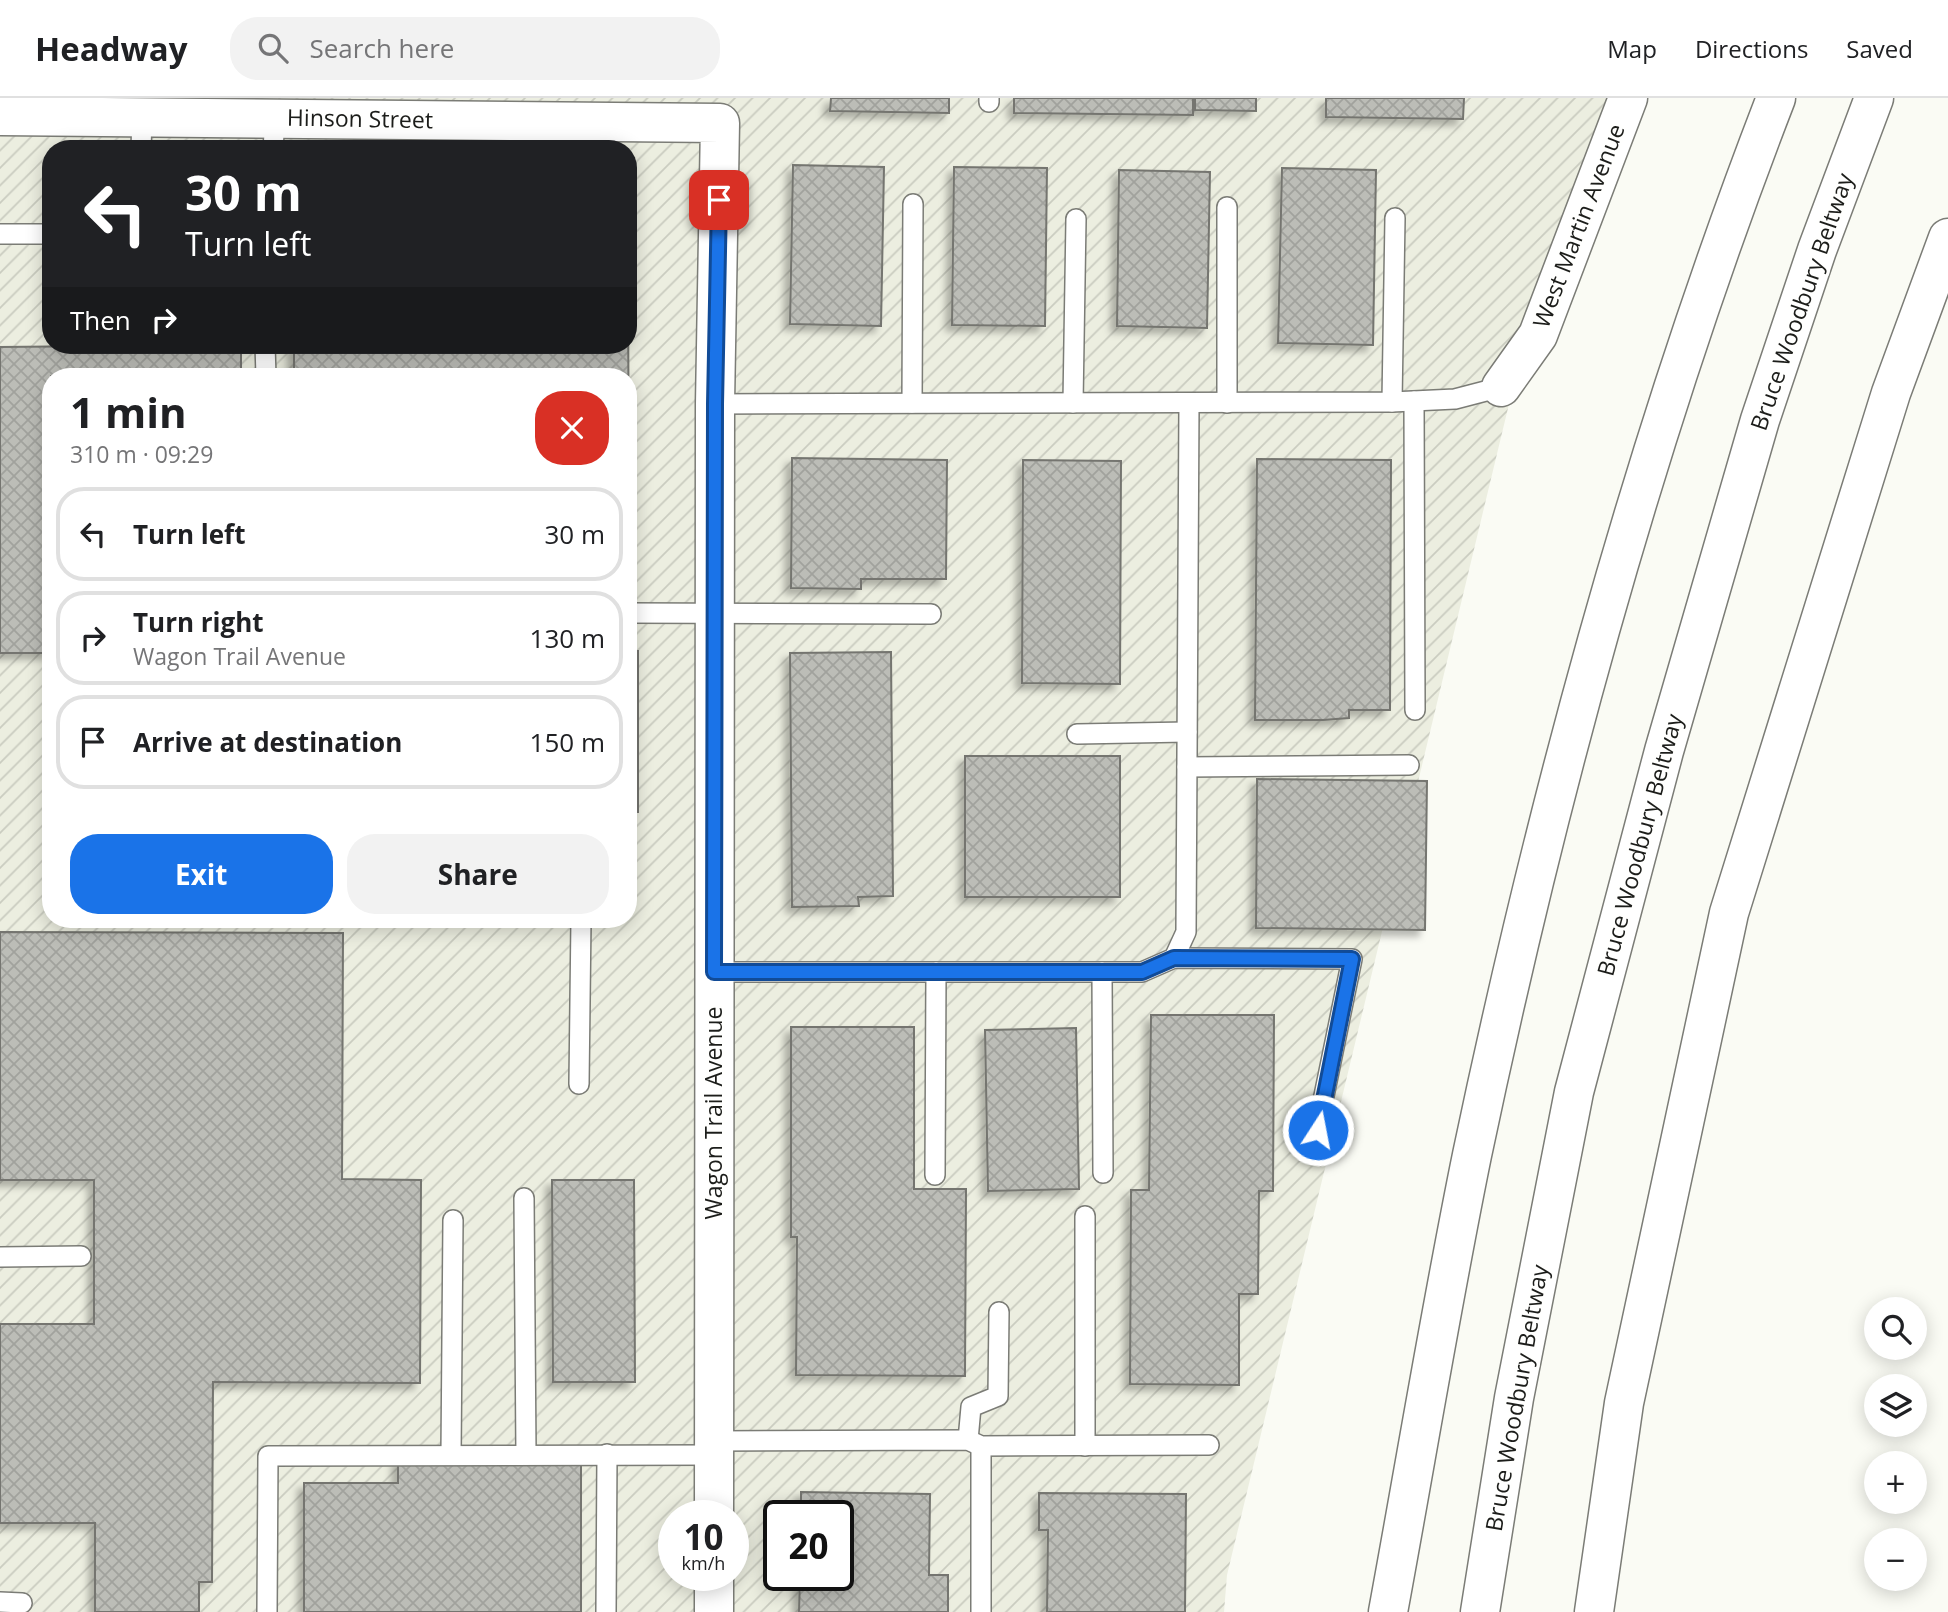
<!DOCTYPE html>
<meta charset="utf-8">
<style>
:root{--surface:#fff;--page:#f2f2f2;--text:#202124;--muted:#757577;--line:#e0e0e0;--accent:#1a73e8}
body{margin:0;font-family:"Open Sans",sans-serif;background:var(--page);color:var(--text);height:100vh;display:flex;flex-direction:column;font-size:26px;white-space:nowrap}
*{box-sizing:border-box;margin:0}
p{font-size:23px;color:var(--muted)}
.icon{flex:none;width:38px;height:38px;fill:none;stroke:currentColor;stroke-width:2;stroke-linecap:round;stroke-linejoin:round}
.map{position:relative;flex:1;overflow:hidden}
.sheet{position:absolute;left:42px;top:270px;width:595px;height:560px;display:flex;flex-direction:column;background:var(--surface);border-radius:28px;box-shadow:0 4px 18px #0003}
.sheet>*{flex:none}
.top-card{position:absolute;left:42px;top:42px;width:595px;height:214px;border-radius:28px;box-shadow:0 4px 18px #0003;background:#202124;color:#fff;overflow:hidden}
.buttons{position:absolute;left:1864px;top:1199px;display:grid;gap:14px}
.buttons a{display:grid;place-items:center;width:63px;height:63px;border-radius:50%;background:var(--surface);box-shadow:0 4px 18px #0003;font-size:35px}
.speed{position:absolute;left:658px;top:1402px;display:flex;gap:14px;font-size:35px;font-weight:700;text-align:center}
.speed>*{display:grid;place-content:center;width:91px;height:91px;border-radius:50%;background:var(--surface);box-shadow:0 4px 18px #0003;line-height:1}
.speed small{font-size:18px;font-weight:400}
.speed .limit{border:4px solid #111;border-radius:10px;background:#fff;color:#111}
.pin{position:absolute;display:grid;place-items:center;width:60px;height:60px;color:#fff;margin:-30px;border-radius:14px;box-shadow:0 4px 10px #0006}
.me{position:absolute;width:77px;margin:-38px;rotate:11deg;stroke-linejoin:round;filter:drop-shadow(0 0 5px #0008)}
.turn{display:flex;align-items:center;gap:24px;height:147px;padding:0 28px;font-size:32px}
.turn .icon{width:91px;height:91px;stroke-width:2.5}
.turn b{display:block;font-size:49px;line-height:60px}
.then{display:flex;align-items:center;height:66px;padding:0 28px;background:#0003;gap:14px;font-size:26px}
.round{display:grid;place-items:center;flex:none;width:74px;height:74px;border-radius:28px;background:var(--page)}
.headline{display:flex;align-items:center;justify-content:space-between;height:119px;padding:0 28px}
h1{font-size:42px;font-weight:700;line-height:52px}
.button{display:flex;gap:14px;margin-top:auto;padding:14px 28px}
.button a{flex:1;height:80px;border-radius:28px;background:var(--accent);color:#fff;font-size:28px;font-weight:700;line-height:80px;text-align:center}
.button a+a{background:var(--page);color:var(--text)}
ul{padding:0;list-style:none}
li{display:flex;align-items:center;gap:21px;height:94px;margin:0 14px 10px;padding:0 14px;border:4px solid var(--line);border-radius:28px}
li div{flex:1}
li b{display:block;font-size:26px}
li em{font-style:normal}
header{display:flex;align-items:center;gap:42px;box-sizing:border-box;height:98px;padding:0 35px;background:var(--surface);border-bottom:2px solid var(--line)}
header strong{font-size:33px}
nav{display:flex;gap:38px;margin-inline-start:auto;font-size:24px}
.search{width:490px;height:63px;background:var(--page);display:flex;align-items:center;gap:18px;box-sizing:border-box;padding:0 24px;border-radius:28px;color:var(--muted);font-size:26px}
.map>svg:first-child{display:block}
.industrial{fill:url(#industrial-furrows);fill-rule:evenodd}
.building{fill:url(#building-cross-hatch);stroke:#74756f;stroke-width:2;filter:url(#shadow)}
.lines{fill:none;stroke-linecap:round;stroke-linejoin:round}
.service-casing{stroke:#7b7c76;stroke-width:22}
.minor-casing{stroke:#7b7c76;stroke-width:41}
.motorway-casing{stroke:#7b7c76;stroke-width:41}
.service{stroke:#fff;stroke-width:19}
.minor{stroke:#fff;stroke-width:38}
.motorway{stroke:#fff;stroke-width:38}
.route-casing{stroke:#114b97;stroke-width:18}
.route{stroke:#1a73e8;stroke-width:12}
.labels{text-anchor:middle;stroke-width:6;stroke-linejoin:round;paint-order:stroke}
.street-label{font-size:23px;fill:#1c1d1a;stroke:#fffffe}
</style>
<header>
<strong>Headway</strong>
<div class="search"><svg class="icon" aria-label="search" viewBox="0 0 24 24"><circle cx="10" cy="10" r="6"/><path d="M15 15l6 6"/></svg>Search here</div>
<nav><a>Map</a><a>Directions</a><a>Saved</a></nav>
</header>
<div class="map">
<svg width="1948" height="1514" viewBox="0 0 1948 1514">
<defs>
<pattern id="industrial-furrows" width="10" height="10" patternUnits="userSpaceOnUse" patternTransform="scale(1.75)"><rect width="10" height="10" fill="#eceee0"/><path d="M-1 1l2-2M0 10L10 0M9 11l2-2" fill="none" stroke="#caccc0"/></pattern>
<pattern id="building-cross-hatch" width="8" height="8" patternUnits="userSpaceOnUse" patternTransform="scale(1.75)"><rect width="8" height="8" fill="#bcbdb7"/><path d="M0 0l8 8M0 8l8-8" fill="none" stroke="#a1a29d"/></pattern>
<filter id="shadow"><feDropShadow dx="-6" dy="6" stdDeviation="3.5" flood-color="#0004"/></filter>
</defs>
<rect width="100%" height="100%" fill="#fafbf4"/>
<!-- industrial -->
<path class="industrial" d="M0,0H1612L1522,252L1227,1477L1224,1514H0ZM51,51H628V247H51ZM51,278H628V821H51ZM674,1418H733V1477H674ZM779,1418H838V1477H779Z"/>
<!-- building -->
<g class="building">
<polygon points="831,0 949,0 949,15 830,13"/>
<polygon points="1014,0 1193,0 1193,17 1014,15"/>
<polygon points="1195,0 1256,0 1256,13 1195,12"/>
<polygon points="1326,0 1464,0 1463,21 1326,19"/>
<polygon points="793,67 884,69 881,228 790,226"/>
<polygon points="954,69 1047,70 1045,228 952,227"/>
<polygon points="1282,70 1376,72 1373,247 1278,245"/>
<polygon points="1119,72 1210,74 1207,230 1117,228"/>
<polygon points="628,197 629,396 628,278 294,278 294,247 628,247"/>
<polygon points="211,247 241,247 241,278 51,278 51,555 0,555 0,249"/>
<polygon points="792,360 947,362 946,481 861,481 861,491 791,490"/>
<polygon points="1257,361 1391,362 1390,612 1349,612 1349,620 1323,622 1255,622"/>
<polygon points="1023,362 1121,363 1120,586 1022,585"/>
<rect x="628" y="553" width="10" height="161"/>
<polygon points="891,554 893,798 858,799 859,808 792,809 790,555"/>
<rect x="965" y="658" width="155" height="141"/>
<polygon points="1257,681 1427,683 1425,832 1256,830"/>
<polygon points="0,834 343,835 342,1081 421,1082 420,1285 213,1284 212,1484 199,1484 199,1514 95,1514 95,1425 0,1425 0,1226 94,1226 94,1082 0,1082"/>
<polygon points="1151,917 1274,917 1273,1093 1259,1093 1258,1196 1239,1196 1239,1287 1130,1286 1131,1092 1149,1092"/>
<polygon points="791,929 914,929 914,1091 966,1091 965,1278 796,1277 797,1139 791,1139"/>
<polygon points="1076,930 1079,1091 988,1093 985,932"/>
<polygon points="552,1082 634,1082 635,1284 553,1284"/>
<polygon points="398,1360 581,1361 581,1514 304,1514 304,1385 398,1385"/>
<polygon points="801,1394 930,1396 929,1477 948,1477 948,1514 799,1514 800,1477 838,1477 838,1418 801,1418"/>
<polygon points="1039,1395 1186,1396 1185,1514 1047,1514 1048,1432 1039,1432"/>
</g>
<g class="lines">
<!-- service casing -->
<g class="service-casing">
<g id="service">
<polyline points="989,4 989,0"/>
<polyline points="141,51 142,19"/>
<polyline points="273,51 275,21"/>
<polyline points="570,51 570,24"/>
<polyline points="1227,109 1227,305"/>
<polyline points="0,136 51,136"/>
<polyline points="265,247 266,278"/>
<polyline points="1414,303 1415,612"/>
<polyline points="1392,304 1395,120"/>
<polyline points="912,305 913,106"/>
<polyline points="1073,305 1076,121"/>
<polyline points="715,306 1392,304 1455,301 1501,289"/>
<polyline points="628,515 931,516"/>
<polyline points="1077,636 1187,634"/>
<polyline points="1187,669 1409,667"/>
<polyline points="1174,860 1186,834 1189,305"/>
<polyline points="714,874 1102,874 1103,1075"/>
<polyline points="1102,874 1142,874 1174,860 1352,861 1317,1032"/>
<polyline points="579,986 581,821"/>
<polyline points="935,1077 936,874"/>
<polyline points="524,1100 526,1357"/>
<polyline points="0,1159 81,1158"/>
<polyline points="968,1342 971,1309 998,1298 999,1214"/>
<polyline points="715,1343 968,1342 981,1348 1209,1347"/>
<polyline points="981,1348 981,1514"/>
<polyline points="1085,1348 1085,1118"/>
<polyline points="451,1357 453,1122"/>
<polyline points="0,1504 22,1505"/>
<polyline points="267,1514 268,1358 715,1357"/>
<polyline points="606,1514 607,1356"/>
</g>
</g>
<!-- minor casing -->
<g class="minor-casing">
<g id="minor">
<polyline points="0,18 720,25 715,306 714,1418"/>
<polyline points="1501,289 1538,237 1628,0"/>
<polyline points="714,1514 714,1477"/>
</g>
</g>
<!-- motorway casing -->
<g class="motorway-casing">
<g id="motorway">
<path d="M1388,1514C1416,1362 1441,1209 1472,1057C1547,700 1644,341 1776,0"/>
<polyline points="1480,1514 1514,1300 1574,994 1664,653 1760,322 1817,152 1874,0"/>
<polyline points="1594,1514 1624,1305 1729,815 1891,295 1948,140"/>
</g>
</g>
<!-- service -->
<use href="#service" class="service"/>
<!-- minor -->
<use href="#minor" class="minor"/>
<!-- motorway -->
<use href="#motorway" class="motorway"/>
</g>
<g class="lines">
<!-- route casing -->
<g class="route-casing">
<polyline id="route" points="719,102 715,306 714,874 1142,874 1174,860 1352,861 1318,1032"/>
</g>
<!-- route -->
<use href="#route" class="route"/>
</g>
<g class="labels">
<!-- street labels -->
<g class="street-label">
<text transform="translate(360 21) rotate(1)" y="8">Hinson Street</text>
<text transform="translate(1579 128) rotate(-69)" y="8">West Martin Avenue</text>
<text transform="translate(1802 204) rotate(-71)" y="8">Bruce Woodbury Beltway</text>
<text transform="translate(1640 747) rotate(-75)" y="8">Bruce Woodbury Beltway</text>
<text transform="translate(714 1015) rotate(-90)" y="8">Wagon Trail Avenue</text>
<text transform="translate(1517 1300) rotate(-80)" y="8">Bruce Woodbury Beltway</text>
</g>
</g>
</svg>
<div class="buttons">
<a><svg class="icon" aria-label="search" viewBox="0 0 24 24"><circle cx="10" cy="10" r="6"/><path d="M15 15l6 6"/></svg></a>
<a><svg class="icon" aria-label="layers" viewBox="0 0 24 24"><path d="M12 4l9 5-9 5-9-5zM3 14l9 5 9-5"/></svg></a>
<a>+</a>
<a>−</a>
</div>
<div class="speed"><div>10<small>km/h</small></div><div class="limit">20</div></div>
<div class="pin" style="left:719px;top:102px;background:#d93025"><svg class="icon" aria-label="arrive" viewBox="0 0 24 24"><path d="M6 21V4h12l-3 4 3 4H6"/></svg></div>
<svg class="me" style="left:1318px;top:1032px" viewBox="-20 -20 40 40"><circle r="17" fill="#1a73e8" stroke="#fff" stroke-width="3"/><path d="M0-11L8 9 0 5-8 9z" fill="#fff"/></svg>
<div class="top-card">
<div class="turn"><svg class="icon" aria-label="left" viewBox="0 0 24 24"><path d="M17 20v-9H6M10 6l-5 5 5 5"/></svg><div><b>30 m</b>Turn left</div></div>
<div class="then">Then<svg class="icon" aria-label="right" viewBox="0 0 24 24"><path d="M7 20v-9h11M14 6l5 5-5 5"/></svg></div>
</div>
<section class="sheet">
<div class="headline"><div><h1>1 min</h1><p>310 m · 09:29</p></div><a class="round" style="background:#d93025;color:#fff"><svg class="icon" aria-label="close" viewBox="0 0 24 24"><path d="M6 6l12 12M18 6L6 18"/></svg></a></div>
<ul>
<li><svg class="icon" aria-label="left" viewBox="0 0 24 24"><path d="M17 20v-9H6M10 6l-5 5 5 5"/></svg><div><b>Turn left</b></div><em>30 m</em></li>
<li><svg class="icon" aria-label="right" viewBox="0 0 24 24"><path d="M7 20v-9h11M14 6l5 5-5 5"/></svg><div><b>Turn right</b><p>Wagon Trail Avenue</p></div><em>130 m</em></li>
<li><svg class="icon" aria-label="arrive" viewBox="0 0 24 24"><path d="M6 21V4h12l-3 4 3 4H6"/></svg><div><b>Arrive at destination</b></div><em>150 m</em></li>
</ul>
<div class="button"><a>Exit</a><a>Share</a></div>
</section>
</div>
